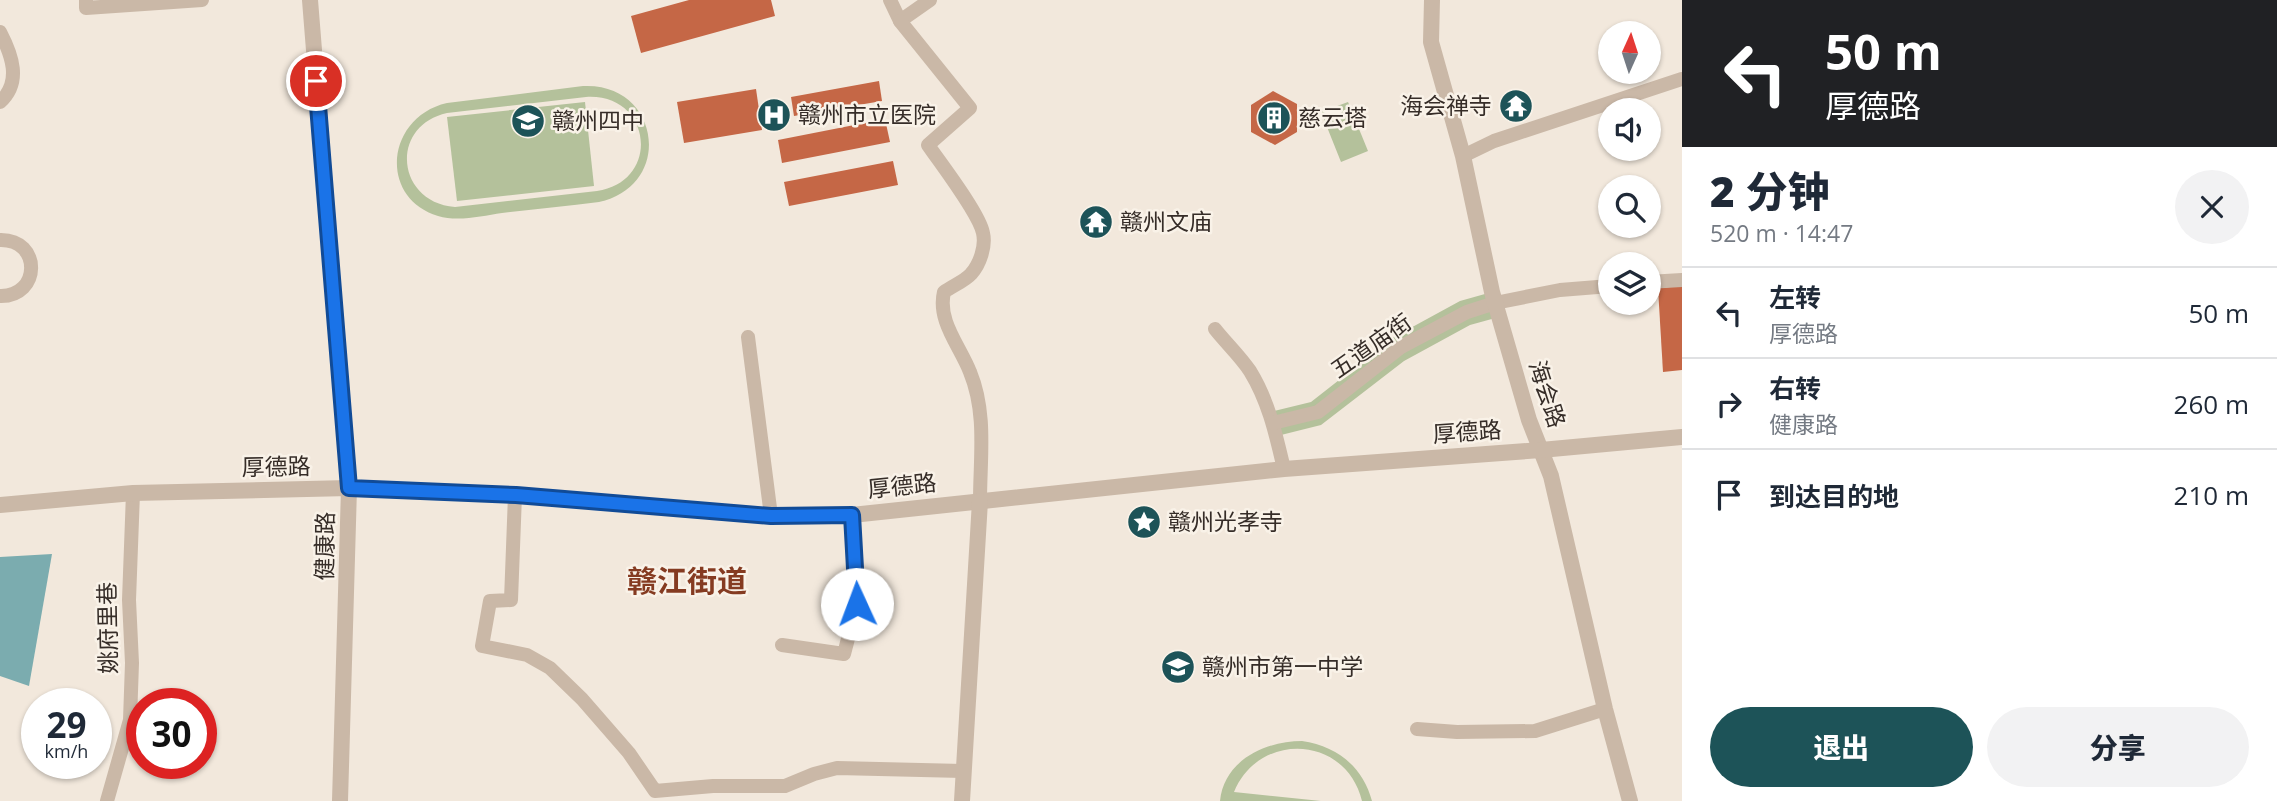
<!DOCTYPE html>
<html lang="zh">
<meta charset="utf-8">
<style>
:root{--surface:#fff;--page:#f2f2f3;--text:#1f2937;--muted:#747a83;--line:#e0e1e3;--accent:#1d5358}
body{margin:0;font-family:"Open Sans","Noto Sans SC",sans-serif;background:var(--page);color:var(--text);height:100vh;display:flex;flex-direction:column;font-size:26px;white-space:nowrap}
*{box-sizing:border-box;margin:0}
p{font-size:23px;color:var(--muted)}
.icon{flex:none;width:38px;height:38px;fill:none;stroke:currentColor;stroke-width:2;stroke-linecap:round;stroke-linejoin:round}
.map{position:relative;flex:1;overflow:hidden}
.details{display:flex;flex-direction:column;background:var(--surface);width:595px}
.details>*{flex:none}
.guide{background:#202124;color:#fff;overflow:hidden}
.needle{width:46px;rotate:3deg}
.controls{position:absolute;left:1598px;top:21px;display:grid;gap:14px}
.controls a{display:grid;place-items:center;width:63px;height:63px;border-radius:50%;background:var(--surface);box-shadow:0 2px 5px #0004;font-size:35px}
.speed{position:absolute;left:21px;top:688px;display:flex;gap:14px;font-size:35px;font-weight:700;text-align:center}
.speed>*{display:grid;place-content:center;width:91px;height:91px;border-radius:50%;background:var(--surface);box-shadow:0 2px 5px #0004;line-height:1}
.speed small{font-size:18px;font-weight:400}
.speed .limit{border:10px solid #d22;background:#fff;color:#111}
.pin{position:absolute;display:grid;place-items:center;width:60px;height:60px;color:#fff;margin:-30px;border:4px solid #fff;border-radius:50%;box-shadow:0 2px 7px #0007}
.me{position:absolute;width:77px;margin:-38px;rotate:358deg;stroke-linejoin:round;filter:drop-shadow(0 0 5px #0008)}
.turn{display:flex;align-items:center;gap:24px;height:147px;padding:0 28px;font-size:32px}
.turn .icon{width:91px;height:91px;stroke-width:2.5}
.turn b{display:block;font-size:49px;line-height:60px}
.round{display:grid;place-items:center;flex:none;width:74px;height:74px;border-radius:37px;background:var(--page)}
.headline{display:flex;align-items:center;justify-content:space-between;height:119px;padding:0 28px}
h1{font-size:42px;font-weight:800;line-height:52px}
.action{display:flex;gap:14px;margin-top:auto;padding:14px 28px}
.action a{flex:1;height:80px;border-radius:42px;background:var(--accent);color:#fff;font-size:28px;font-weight:800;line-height:80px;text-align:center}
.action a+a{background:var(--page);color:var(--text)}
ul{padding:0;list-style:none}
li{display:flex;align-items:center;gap:21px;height:91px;padding:0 28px;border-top:2px solid var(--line)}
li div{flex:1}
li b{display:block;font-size:26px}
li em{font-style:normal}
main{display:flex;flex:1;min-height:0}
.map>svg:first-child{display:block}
.green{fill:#b4c19b;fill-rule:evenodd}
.water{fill:#7bacaf}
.building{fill:#c56746}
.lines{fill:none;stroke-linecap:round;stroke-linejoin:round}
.minor{stroke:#cab8a7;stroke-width:14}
.tertiary{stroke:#cab8a7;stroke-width:16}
.route-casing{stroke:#114b97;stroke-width:18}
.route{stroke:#1a73e8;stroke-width:12}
.labels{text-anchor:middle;stroke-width:5;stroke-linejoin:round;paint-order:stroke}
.poi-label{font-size:23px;fill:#362d28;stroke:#f9f2e8;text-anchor:start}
.street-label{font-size:23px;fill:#362d28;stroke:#f9f2e8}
.district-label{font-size:30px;font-weight:bold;fill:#853b21;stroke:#f9f2e8}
</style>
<main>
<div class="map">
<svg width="1682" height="801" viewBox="0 0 1682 801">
<rect width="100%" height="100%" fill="#f2e8dc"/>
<!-- green -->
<g class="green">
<path d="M583,86C660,82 675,185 599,202C567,206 535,209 502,213C482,216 458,222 438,216C378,198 386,117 447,103ZM586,97C652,93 662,181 597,191L455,207C396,202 389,126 447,113Z"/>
<polygon points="585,102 594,186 457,201 447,117"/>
<polygon points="1348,102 1368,151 1341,162 1321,112"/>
<polygon points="1492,292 1499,317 1470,325 1404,361 1321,425 1277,436 1270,412 1311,402 1394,337 1460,301"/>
<path d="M1302,741C1337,746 1363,767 1372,801H1362C1346,735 1259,731 1234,792L1321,801H1220C1224,760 1266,741 1302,741Z"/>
</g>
<!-- water -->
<polygon class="water" points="52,554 29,686 0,676 0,557"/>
<!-- building -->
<g class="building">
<polygon points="689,0 771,0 775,16 641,53 631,16"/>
<polygon points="879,81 882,101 794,116 791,97"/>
<polygon points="756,89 762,130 684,143 677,102"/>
<polygon points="1273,91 1297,104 1297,132 1275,145 1251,132 1251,105"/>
<polygon points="885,119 890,142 782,163 778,140"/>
<polygon points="893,161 898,185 789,206 784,182"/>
<polygon points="1682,286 1682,370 1663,372 1658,288"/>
</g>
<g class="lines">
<!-- minor -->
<g class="minor">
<polyline points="86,0 86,8 202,0"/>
<polyline points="890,0 900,21 930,0"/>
<path d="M900,21L970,108L928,145C941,164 979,213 983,233C986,246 980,264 971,274C965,281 952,286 944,292C937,321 960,346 970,372C987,413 980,458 980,501"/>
<path d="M0,32C12,55 22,82 0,102"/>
<polyline points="1463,156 1494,141 1682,79"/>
<path d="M0,240C42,239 41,297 0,296"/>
<polyline points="1648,282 1682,280"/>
<path d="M1215,329C1226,343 1240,356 1250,371C1269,402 1276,435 1284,469"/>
<polyline points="748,337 771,516"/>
<polyline points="1273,423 1318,412 1401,347 1467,312 1495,303 1560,290 1610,286"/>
<polyline points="515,495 511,600 490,601 482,646 527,655 550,668 582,699 629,753 655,791 713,786 785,786 814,774 837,768 963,771"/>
<polyline points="782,645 844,654 857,604 852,515"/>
<polyline points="1417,729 1457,732 1535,731 1605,709"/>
<polyline points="107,801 130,720 132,663 129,600 133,493"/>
</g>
<!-- tertiary -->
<g class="tertiary">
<polyline points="310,0 349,488 340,801"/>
<polyline points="1432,0 1431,42 1463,156 1492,292 1529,420 1551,476 1605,709 1630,801"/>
<polyline points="0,505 133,493 349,488 515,495 771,516 852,515 1284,469 1541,450 1682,437"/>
<polyline points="962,801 980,501"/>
</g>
</g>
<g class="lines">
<!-- route casing -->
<g class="route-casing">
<polyline id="route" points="316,81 349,488 516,495 771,516 852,515 857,604"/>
</g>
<!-- route -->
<use href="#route" class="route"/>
</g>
<!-- icons -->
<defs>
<g id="temple-disc" transform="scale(1.75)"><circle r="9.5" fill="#1d5358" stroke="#f9f2e8"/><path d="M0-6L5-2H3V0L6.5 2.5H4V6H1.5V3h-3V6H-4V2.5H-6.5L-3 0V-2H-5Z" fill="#fff"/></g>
<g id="hospital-disc" transform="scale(1.75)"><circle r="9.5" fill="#1d5358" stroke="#f9f2e8"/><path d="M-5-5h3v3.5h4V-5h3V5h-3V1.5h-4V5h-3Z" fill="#fff"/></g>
<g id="building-disc" transform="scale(1.75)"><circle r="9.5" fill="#1d5358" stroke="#f9f2e8"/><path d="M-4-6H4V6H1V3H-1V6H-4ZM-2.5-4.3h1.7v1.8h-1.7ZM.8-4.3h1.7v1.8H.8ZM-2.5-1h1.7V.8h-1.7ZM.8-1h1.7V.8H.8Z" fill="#fff"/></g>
<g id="school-disc" transform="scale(1.75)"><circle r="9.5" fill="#1d5358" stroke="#f9f2e8"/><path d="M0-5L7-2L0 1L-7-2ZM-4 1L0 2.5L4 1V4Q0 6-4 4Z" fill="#fff"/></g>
<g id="sight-disc" transform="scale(1.75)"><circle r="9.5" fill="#1d5358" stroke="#f9f2e8"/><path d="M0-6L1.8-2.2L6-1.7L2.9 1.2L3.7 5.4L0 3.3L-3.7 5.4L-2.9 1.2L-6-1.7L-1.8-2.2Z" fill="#fff"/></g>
</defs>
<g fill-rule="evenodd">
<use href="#temple-disc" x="1516" y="106"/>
<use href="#hospital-disc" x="774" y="115"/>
<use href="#building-disc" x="1274" y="118"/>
<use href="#school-disc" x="528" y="121"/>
<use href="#temple-disc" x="1096" y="222"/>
<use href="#sight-disc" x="1144" y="522"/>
<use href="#school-disc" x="1178" y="667"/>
</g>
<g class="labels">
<!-- poi labels -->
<g class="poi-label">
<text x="1492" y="114" text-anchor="end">海会禅寺</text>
<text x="798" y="123">赣州市立医院</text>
<text x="1298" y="126">慈云塔</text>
<text x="552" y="129">赣州四中</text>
<text x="1120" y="230">赣州文庙</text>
<text x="1168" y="530">赣州光孝寺</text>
<text x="1202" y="675">赣州市第一中学</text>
</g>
<!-- street labels -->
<g class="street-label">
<text transform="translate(1371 346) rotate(-35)" y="8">五道庙街</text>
<text transform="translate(1547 394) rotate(72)" y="8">海会路</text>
<text transform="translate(1467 432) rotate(-4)" y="8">厚德路</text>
<text transform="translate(276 467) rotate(-1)" y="8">厚德路</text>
<text transform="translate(902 486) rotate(-6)" y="8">厚德路</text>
<text transform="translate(325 546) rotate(-89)" y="8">健康路</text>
<text transform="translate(108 628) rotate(-91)" y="8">姚府里巷</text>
</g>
<!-- district labels -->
<g class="district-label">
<text x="687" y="592">赣江街道</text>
</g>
</g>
</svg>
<div class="controls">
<a><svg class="needle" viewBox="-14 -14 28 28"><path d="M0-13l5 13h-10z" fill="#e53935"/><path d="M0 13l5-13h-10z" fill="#747a83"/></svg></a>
<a><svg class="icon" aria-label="sound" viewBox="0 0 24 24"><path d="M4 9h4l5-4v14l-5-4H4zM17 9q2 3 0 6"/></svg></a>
<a><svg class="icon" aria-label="search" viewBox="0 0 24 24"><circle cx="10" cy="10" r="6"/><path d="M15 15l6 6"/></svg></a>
<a><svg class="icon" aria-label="layers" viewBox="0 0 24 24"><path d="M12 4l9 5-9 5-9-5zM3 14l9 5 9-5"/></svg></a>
</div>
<div class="speed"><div>29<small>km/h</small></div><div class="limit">30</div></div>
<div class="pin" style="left:316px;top:81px;background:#d93025"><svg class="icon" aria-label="arrive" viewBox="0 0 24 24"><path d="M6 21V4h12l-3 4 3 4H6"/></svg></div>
<svg class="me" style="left:857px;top:604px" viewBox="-20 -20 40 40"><circle r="19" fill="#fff"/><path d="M0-13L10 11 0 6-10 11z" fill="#1a73e8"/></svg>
</div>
<section class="details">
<div class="guide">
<div class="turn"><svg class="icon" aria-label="left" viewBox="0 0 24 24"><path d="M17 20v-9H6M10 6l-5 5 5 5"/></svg><div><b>50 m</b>厚德路</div></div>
</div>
<div class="headline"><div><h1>2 分钟</h1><p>520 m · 14:47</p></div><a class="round"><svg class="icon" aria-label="close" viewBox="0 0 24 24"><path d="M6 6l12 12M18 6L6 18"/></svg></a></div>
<ul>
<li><svg class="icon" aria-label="left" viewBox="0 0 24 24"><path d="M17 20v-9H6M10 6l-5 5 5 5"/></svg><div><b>左转</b><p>厚德路</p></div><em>50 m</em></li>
<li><svg class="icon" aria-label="right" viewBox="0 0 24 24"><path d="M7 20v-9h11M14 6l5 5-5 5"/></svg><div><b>右转</b><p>健康路</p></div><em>260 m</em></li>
<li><svg class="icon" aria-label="arrive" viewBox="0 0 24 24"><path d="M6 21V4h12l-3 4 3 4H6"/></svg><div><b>到达目的地</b></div><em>210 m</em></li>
</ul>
<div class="action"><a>退出</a><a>分享</a></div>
</section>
</main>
